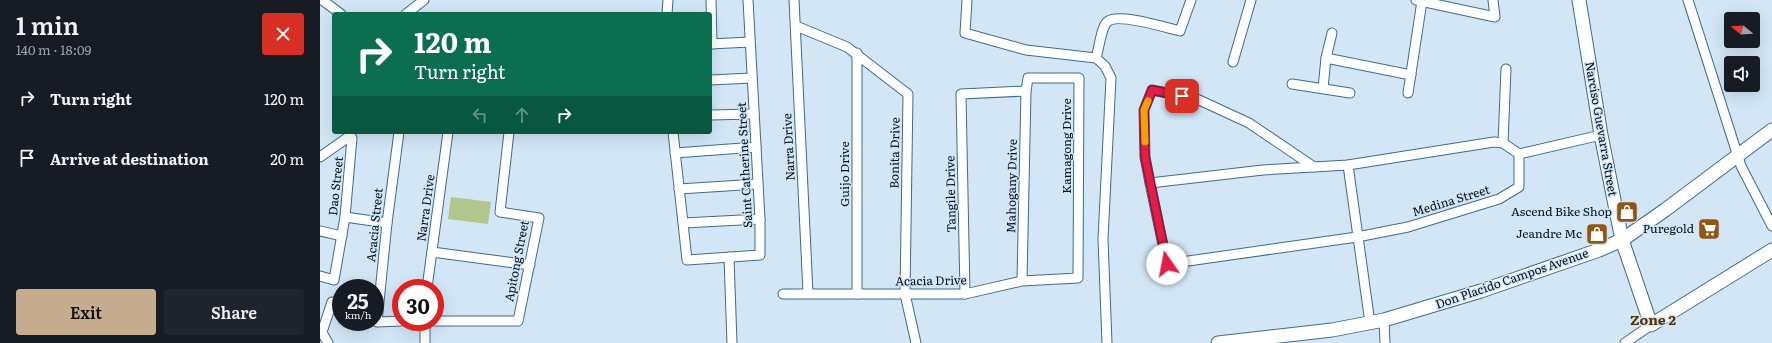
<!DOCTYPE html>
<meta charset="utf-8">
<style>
:root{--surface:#171b24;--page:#20242c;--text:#f1f3f6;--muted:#9ea1a6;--accent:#c5ac8f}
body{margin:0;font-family:Literata,serif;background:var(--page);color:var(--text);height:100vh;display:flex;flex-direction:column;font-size:15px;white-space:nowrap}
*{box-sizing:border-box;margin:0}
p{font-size:13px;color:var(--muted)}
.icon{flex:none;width:22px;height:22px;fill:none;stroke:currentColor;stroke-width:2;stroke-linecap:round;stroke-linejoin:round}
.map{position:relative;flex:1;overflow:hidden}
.drawer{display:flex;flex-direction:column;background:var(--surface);width:320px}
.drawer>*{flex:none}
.hud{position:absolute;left:12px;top:12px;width:380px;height:122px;border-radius:4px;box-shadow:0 4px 16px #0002;background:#0b6e4f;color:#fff;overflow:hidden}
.needle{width:26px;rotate:288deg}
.controls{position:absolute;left:1404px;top:12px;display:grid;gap:8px}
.controls a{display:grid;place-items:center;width:36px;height:36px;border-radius:4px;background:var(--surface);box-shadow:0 4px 16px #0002;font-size:20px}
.speed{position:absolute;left:12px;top:279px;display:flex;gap:8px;font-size:20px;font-weight:700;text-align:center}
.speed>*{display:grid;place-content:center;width:52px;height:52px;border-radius:50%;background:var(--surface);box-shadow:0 4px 16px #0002;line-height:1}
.speed small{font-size:10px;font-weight:400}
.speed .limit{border:6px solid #d22;background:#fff;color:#111}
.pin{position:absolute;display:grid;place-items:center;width:34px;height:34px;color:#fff;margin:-17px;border-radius:8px;box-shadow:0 2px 6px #0006}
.me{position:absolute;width:44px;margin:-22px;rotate:348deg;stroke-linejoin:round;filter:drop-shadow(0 0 3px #0008)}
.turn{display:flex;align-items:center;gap:14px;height:84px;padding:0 16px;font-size:18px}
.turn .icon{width:52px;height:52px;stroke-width:2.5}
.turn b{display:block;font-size:28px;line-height:34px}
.lanes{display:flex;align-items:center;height:38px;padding:0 16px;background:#0003;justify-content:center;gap:20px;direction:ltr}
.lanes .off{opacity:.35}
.round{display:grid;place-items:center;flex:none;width:42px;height:42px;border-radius:4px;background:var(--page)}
.summary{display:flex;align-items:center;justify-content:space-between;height:68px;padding:0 16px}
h1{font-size:24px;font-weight:600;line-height:30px}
.primary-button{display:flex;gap:8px;margin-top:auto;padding:8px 16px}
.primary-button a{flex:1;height:46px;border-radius:4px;background:var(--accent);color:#111;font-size:16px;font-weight:600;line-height:46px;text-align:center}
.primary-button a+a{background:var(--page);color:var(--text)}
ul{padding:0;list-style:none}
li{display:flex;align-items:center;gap:12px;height:60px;padding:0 16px}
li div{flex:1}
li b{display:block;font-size:15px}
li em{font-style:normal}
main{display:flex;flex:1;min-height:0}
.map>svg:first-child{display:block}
.green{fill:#b2c58d}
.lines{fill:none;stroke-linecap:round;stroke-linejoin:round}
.street-casing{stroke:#3d6b8f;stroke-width:11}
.secondary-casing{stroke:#3d6b8f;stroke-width:15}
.street{stroke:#fff;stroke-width:9}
.secondary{stroke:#fff;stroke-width:13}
.route-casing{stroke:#92132f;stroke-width:10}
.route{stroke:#e11d48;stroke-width:7}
.slow{stroke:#f59e0b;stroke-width:7}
.labels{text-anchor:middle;stroke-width:3;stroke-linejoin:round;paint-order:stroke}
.street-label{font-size:12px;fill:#000f1d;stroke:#d2e6f6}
.poi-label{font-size:12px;fill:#000f1d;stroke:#d2e6f6;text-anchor:end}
.quarter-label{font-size:14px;font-weight:bold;fill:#583100;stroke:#d2e6f6}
</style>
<main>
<section class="drawer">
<div class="summary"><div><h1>1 min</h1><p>140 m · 18:09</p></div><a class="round" style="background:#d93025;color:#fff"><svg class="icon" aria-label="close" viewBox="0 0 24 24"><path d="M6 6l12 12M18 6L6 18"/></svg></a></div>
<ul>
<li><svg class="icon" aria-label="right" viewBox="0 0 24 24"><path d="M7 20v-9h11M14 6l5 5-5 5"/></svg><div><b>Turn right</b></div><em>120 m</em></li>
<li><svg class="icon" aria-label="arrive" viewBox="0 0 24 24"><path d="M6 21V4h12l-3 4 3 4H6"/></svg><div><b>Arrive at destination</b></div><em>20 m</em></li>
</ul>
<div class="primary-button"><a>Exit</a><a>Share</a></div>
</section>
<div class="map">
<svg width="1452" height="343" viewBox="0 0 1452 343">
<rect width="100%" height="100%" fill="#d2e6f6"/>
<!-- green -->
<polygon class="green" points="131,197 171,202 168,224 128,219"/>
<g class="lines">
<!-- street casing -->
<g class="street-casing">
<g id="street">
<polyline points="2,0 21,14"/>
<polyline points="391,0 392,44"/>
<polyline points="474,0 488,293"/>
<polyline points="647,0 645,33 706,50 776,58 785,66 791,78 783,239 787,343"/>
<polyline points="1096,0 1175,17 1173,0"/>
<polyline points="1368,0 1421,166 1452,226"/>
<polyline points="86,14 104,0"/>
<polyline points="347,14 348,0"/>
<polyline points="476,26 527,47 588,94 585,294 596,343"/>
<polyline points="390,44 430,42"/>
<polyline points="537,53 537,294"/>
<path d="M776,58C779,49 781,28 787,22C797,12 847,28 860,31L871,0"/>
<polyline points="1006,58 1091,75"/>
<polyline points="913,62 931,0"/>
<polyline points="390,80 432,78"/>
<polyline points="972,84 1030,93"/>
<polyline points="1003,88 1006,58 1012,33"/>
<polyline points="1088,93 1102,1"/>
<polyline points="390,115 434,114"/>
<polyline points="79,132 67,223 57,322 81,321"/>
<polyline points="353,132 367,260 440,255 440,219 428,0"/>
<polyline points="1183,143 1186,69"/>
<polyline points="355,153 436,147"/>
<polyline points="1199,154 1183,143 1174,142 1028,165 943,170 830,183 847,264 1037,237 1088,227 1179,199 1199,187 1199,154 1281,135"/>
<polyline points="0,157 27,138 32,138 25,217 14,280 0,276"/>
<polyline points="1028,165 1050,323"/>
<polyline points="830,183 825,157 824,110 832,90 877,99 929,123 994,167"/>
<polyline points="359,189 438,184"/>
<polyline points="25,217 67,223"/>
<polyline points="364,223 440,219"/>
<polyline points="0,231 22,236"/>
<polyline points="112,252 210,265"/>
<polyline points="409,257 412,343"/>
<polyline points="107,288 128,132"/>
<polyline points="463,294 645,294 702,281 758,278 759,78 708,78 706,91 702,281"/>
<polyline points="645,294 641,94 706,91"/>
<polyline points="1064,320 1065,343"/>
<polyline points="115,321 198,321 219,218 180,212 189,132"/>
<polyline points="105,322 105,343"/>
<polyline points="0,329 8,343"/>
<polyline points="2,332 12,302"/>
<polyline points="1305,343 1331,325"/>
</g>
</g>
<!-- secondary casing -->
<g class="secondary-casing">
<g id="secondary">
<polyline points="1259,0 1281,135 1302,240 1331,325 1452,250"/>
<polyline points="898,343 1012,330 1064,320 1161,291 1279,250 1302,240 1345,210 1452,130"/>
</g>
</g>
<!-- street -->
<use href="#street" class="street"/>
<!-- secondary -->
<use href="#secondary" class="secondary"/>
</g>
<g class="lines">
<!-- route casing -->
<g class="route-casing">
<polyline id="route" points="847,264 825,157 824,110 832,90 862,96"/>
</g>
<!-- route -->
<use href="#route" class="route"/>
<!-- slow -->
<polyline class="slow" points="825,142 824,110 828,101"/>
</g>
<!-- icons -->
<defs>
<g id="shop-square" transform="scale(1.15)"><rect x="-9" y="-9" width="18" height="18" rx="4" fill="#905612" stroke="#d2e6f6"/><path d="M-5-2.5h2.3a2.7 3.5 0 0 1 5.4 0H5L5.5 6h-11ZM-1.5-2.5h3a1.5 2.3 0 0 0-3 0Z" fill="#fff"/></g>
<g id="supermarket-square" transform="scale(1.15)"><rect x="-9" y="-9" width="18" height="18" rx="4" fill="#905612" stroke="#d2e6f6"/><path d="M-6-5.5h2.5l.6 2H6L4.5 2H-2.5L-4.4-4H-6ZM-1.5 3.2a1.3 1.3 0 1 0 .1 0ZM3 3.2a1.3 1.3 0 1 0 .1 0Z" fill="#fff"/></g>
</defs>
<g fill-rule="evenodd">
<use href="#shop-square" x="1307" y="212"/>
<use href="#supermarket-square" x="1389" y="229"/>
<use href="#shop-square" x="1277" y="234"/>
</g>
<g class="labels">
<!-- street labels -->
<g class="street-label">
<text transform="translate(1281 129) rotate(80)" y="4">Narciso Guevarra Street</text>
<text transform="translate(747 146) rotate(-90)" y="4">Kamagong Drive</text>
<text transform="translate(469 147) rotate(-93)" y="4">Narra Drive</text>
<text transform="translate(575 153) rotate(-89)" y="4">Bonita Drive</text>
<text transform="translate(425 165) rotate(-93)" y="4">Saint Catherine Street</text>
<text transform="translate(525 174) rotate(-90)" y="4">Guijo Drive</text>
<text transform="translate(16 186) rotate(-84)" y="4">Dao Street</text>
<text transform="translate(692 186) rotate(-89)" y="4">Mahogany Drive</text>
<text transform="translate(631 194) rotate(-91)" y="4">Tangile Drive</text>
<text transform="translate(1131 201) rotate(-17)" y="4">Medina Street</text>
<text transform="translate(106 208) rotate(-82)" y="4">Narra Drive</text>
<text transform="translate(55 225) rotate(-84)" y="4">Acacia Street</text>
<text transform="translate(197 261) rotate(-79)" y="4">Apitong Street</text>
<text transform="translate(1192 279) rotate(-19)" y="4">Don Placido Campos Avenue</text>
<text transform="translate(611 281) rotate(-1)" y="4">Acacia Drive</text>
</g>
<!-- poi labels -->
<g class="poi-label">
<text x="1292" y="216">Ascend Bike Shop</text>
<text x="1374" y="233">Puregold</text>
<text x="1262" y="238">Jeandre Mc</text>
</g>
<!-- quarter labels -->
<g class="quarter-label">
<text x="1333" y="325">Zone 2</text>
</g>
</g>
</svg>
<div class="controls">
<a><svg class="needle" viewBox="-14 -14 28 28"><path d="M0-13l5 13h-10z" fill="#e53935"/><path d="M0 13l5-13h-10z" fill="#9ea1a6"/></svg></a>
<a><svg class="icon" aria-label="sound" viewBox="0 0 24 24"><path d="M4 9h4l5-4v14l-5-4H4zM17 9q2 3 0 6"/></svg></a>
</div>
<div class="speed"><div>25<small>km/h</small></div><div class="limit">30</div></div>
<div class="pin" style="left:862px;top:96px;background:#d93025"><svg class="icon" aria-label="arrive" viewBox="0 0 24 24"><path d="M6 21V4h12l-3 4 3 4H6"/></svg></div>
<svg class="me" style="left:847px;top:264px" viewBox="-20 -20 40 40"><circle r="19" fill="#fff"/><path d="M0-13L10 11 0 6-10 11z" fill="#e11d48"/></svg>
<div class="hud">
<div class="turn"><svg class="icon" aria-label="right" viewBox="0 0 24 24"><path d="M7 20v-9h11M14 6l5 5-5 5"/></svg><div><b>120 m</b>Turn right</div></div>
<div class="lanes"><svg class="icon off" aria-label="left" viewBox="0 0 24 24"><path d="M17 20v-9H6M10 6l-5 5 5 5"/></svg><svg class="icon off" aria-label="ahead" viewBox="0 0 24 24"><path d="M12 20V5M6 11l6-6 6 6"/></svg><svg class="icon" aria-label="right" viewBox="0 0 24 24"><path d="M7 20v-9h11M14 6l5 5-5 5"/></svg></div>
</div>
</div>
</main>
